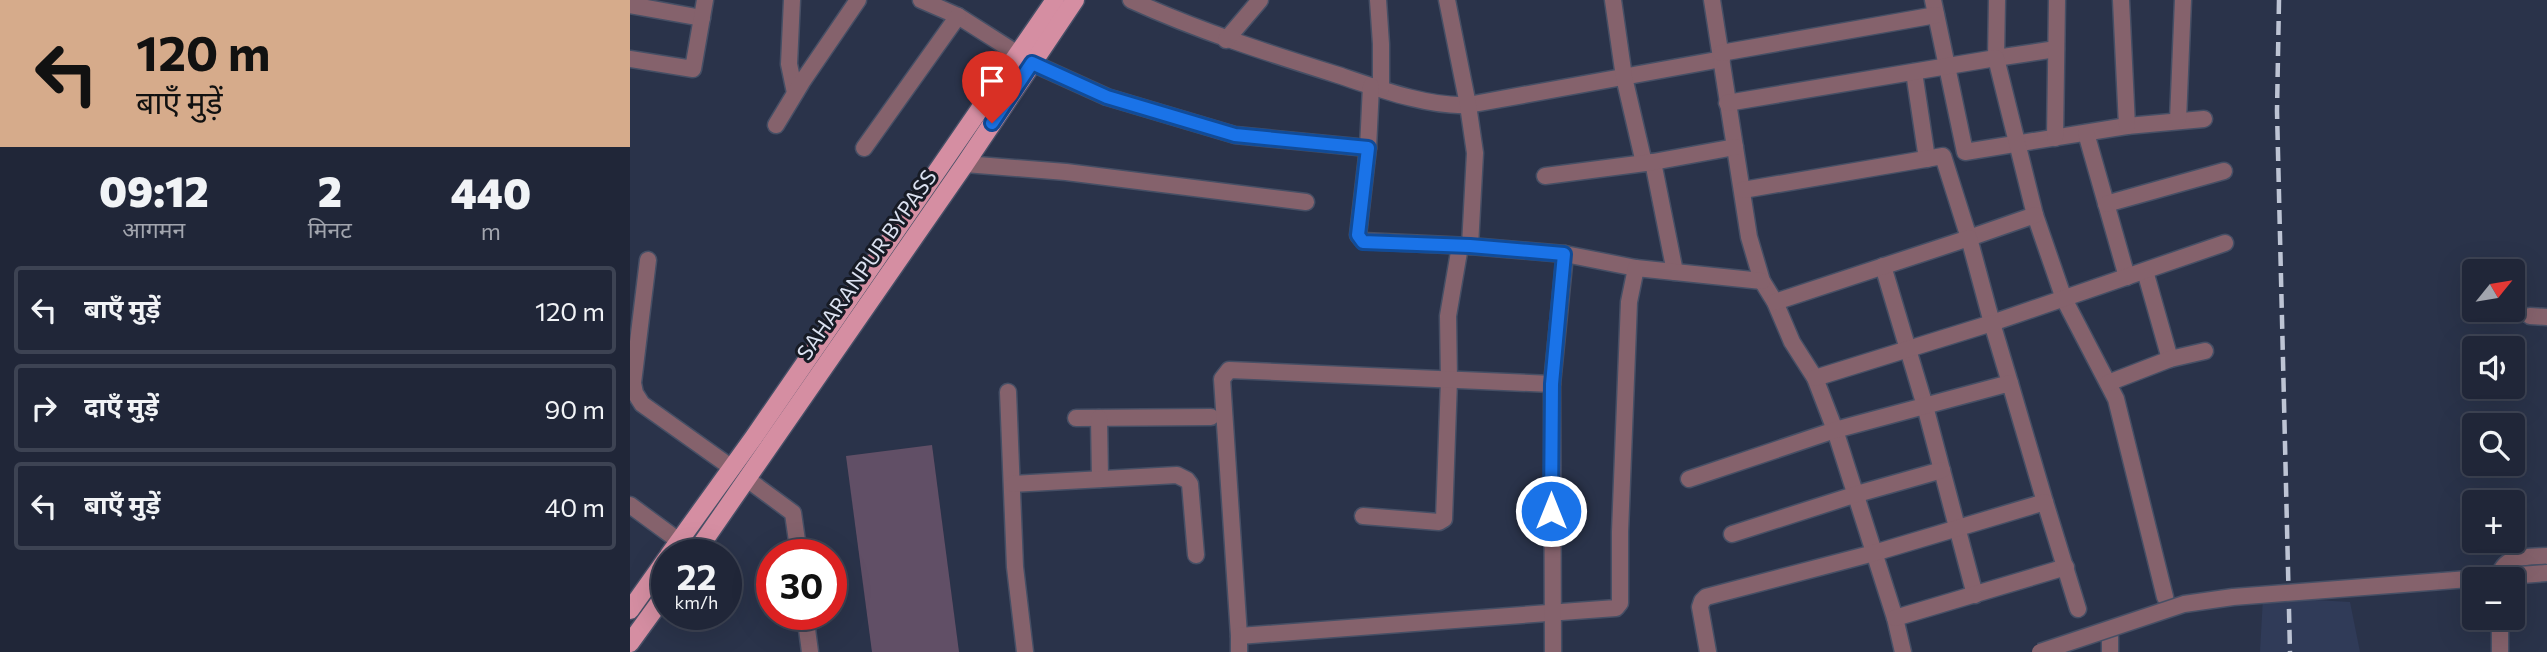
<!DOCTYPE html>
<html lang="hi">
<meta charset="utf-8">
<style>
:root{--surface:#202638;--page:#282e40;--text:#f1f3f6;--muted:#a2a5ae;--line:#3d4353}
body{margin:0;font-family:Commissioner,"Noto Sans Devanagari",sans-serif;background:var(--page);color:var(--text);height:100vh;display:flex;flex-direction:column;font-size:26px;white-space:nowrap}
*{box-sizing:border-box;margin:0}
p{font-size:23px;color:var(--muted)}
.icon{flex:none;width:38px;height:38px;fill:none;stroke:currentColor;stroke-width:2;stroke-linecap:round;stroke-linejoin:round}
.map{position:relative;flex:1;overflow:hidden}
.details{display:flex;flex-direction:column;background:var(--surface);width:630px}
.details>*{flex:none}
.top-card{background:#d6ab8b;color:#111;overflow:hidden}
.needle{width:46px;rotate:60deg}
.buttons{position:absolute;left:1832px;top:259px;display:grid;gap:14px}
.buttons a{display:grid;place-items:center;width:63px;height:63px;border-radius:7px;background:var(--surface);box-shadow:0 7px 28px #0002,0 0 0 2px var(--line);font-size:35px}
.speed{position:absolute;left:21px;top:539px;display:flex;gap:14px;font-size:35px;font-weight:700;text-align:center}
.speed>*{display:grid;place-content:center;width:91px;height:91px;border-radius:50%;background:var(--surface);box-shadow:0 7px 28px #0002,0 0 0 2px var(--line);line-height:1}
.speed small{font-size:18px;font-weight:400}
.speed .limit{border:10px solid #d22;background:#fff;color:#111}
.pin{position:absolute;display:grid;place-items:center;width:60px;height:60px;color:#fff;margin:-72px -30px;border-radius:50% 50% 50% 0;rotate:-45deg;box-shadow:0 0 7px #0007}
.pin .icon{rotate:45deg}
.me{position:absolute;width:77px;margin:-38px;rotate:0deg;stroke-linejoin:round;filter:drop-shadow(0 0 5px #0008)}
.turn{display:flex;align-items:center;gap:24px;height:147px;padding:0 21px;font-size:32px}
.turn .icon{width:91px;height:91px;stroke-width:2.5}
.turn b{display:block;font-size:49px;line-height:60px}
.eta{display:flex;justify-content:space-evenly;align-items:center;height:119px;text-align:center}
.eta b{font-size:42px;font-weight:800;line-height:49px}
ul{padding:0;list-style:none}
li{display:flex;align-items:center;gap:21px;height:88px;margin:0 14px 10px;padding:0 7px;border:4px solid var(--line);border-radius:7px}
li div{flex:1}
li b{display:block;font-size:26px}
li em{font-style:normal}
main{display:flex;flex:1;min-height:0}
.map>svg:first-child{display:block}
.built{fill:#303b58}
.building{fill:#614f66}
.lines{fill:none;stroke-linecap:round;stroke-linejoin:round}
.minor-casing{stroke:#464f65;stroke-width:19}
.major-casing{stroke:#464f65;stroke-width:21}
.minor{stroke:#85626c;stroke-width:16}
.major{stroke:#d58ea2;stroke-width:18}
.rail{stroke:#bdc4d4;stroke-width:4.5;stroke-dasharray:14 7;stroke-linecap:butt}
.minor-bridge-casing{stroke:#464f65;stroke-width:19;stroke-linecap:butt}
.minor-bridge{stroke:#85626c;stroke-width:16}
.route-casing{stroke:#114b97;stroke-width:18}
.route{stroke:#1a73e8;stroke-width:12}
.labels{text-anchor:middle;stroke-width:6;stroke-linejoin:round;paint-order:stroke}
.street-label{font-size:21px;fill:#dce2f1;stroke:#171b25}
</style>
<main>
<section class="details">
<div class="top-card">
<div class="turn"><svg class="icon" aria-label="left" viewBox="0 0 24 24"><path d="M17 20v-9H6M10 6l-5 5 5 5"/></svg><div><b>120 m</b>बाएँ मुड़ें</div></div>
</div>
<div class="eta">
<div><b>09:12</b><p>आगमन</p></div>
<div><b>2</b><p>मिनट</p></div>
<div><b>440</b><p>m</p></div>
</div>
<ul>
<li><svg class="icon" aria-label="left" viewBox="0 0 24 24"><path d="M17 20v-9H6M10 6l-5 5 5 5"/></svg><div><b>बाएँ मुड़ें</b></div><em>120 m</em></li>
<li><svg class="icon" aria-label="right" viewBox="0 0 24 24"><path d="M7 20v-9h11M14 6l5 5-5 5"/></svg><div><b>दाएँ मुड़ें</b></div><em>90 m</em></li>
<li><svg class="icon" aria-label="left" viewBox="0 0 24 24"><path d="M17 20v-9H6M10 6l-5 5 5 5"/></svg><div><b>बाएँ मुड़ें</b></div><em>40 m</em></li>
</ul>
</section>
<div class="map">
<svg width="1917" height="652" viewBox="0 0 1917 652">
<rect width="100%" height="100%" fill="#2a334a"/>
<!-- built -->
<polygon class="built" points="1633,597 1720,602 1730,652 1630,652"/>
<!-- building -->
<polygon class="building" points="302,445 329,652 242,652 216,456"/>
<g class="lines">
<!-- minor casing -->
<g class="minor-casing">
<g id="minor">
<polyline points="162,0 159,64 165,93"/>
<polyline points="291,0 328,16 402,63 477,97 605,135 738,148"/>
<path d="M501,0C569,31 638,53 708,75C747,88 797,107 838,105L1092,59"/>
<polyline points="748,0 751,44 751,89"/>
<polyline points="817,0 838,105 845,153 840,246"/>
<polyline points="983,0 994,77 1014,163"/>
<polyline points="1082,0 1119,237 1132,281 1145,302 1162,342 1185,378 1205,430 1265,618 1273,652"/>
<polyline points="1303,0 1335,152 1497,126 1574,119"/>
<polyline points="1367,0 1366,58 1426,49"/>
<polyline points="1491,0 1497,126"/>
<polyline points="0,5 72,18"/>
<polyline points="596,40 630,0"/>
<polyline points="1091,53 1306,15"/>
<polyline points="0,59 63,69 75,0"/>
<polyline points="1284,72 1297,159"/>
<polyline points="741,86 738,148 728,235 733,241 840,246 935,254 1006,268"/>
<polyline points="1097,103 1366,58 1405,215 1434,299 1486,399 1535,597"/>
<polyline points="1548,120 1553,0"/>
<polyline points="146,125 172,82 228,0"/>
<polyline points="1456,133 1497,277"/>
<polyline points="1425,138 1427,0"/>
<polyline points="234,148 328,16"/>
<polyline points="1023,162 1045,272"/>
<polyline points="335,164 436,172 676,202"/>
<polyline points="915,176 1023,162 1105,147"/>
<polyline points="1113,190 1313,156 1339,238 1405,215"/>
<polyline points="1476,204 1594,171"/>
<polyline points="18,260 3,383 5,393 12,404 102,468"/>
<polyline points="1253,266 1295,406 1345,595"/>
<polyline points="1515,271 1540,359"/>
<polyline points="1145,302 1339,238 1362,323 1595,243"/>
<polyline points="1900,316 1917,317"/>
<polyline points="1185,378 1362,323 1380,383"/>
<polyline points="1478,383 1540,359 1575,351"/>
<polyline points="378,392 385,567 395,652"/>
<polyline points="446,418 581,417"/>
<polyline points="469,418 470,479"/>
<polyline points="117,479 163,513 169,555"/>
<polyline points="1059,479 1205,430 1380,383 1415,502"/>
<polyline points="383,484 547,475 557,480 560,484 566,555"/>
<polyline points="0,505 49,541"/>
<polyline points="733,516 809,522 814,519 819,380 818,316 830,246"/>
<polyline points="1102,534 1227,494 1312,470"/>
<path d="M1869,579C1872,554 1898,557 1917,556"/>
<polyline points="175,614 180,652"/>
<polyline points="1265,618 1436,567"/>
<polyline points="1870,618 1870,652"/>
<polyline points="609,636 592,379 599,370 922,384"/>
<polyline points="1480,637 1480,652"/>
<polyline points="609,652 609,636 986,608 990,603 990,532 999,302 1006,268 1132,281"/>
<polyline points="923,652 922,384 935,254"/>
<polyline points="1078,652 1070,607 1072,601 1076,597 1244,553 1415,502 1448,609"/>
</g>
</g>
<!-- major casing -->
<g class="major-casing">
<g id="major">
<polyline points="39,555 124,437 425,0"/>
<polyline points="64,555 335,164 445,0"/>
<polyline points="0,610 37,558"/>
<polyline points="0,643 37,592"/>
</g>
</g>
<!-- minor -->
<use href="#minor" class="minor"/>
<!-- major -->
<use href="#major" class="major"/>
<!-- rail -->
<polyline class="rail" points="1649,0 1647,111 1660,652"/>
<!-- minor-bridge casing -->
<g class="minor-bridge-casing">
<polyline id="minor-bridge" points="1410,652 1554,604 1603,597 1917,573"/>
</g>
<!-- minor-bridge -->
<use href="#minor-bridge" class="minor-bridge"/>
</g>
<g class="lines">
<!-- route casing -->
<g class="route-casing">
<polyline id="route" points="362,123 402,63 477,97 605,135 738,148 728,235 733,242 840,246 934,254 922,384 921,511"/>
</g>
<!-- route -->
<use href="#route" class="route"/>
</g>
<g class="labels">
<!-- street labels -->
<g class="street-label">
<text transform="translate(237 265) rotate(-55)" y="7">SAHARANPUR BYPASS</text>
</g>
</g>
</svg>
<div class="buttons">
<a><svg class="needle" viewBox="-14 -14 28 28"><path d="M0-13l5 13h-10z" fill="#e53935"/><path d="M0 13l5-13h-10z" fill="#a2a5ae"/></svg></a>
<a><svg class="icon" aria-label="sound" viewBox="0 0 24 24"><path d="M4 9h4l5-4v14l-5-4H4zM17 9q2 3 0 6"/></svg></a>
<a><svg class="icon" aria-label="search" viewBox="0 0 24 24"><circle cx="10" cy="10" r="6"/><path d="M15 15l6 6"/></svg></a>
<a>+</a>
<a>−</a>
</div>
<div class="speed"><div>22<small>km/h</small></div><div class="limit">30</div></div>
<div class="pin" style="left:362px;top:123px;background:#d93025"><svg class="icon" aria-label="arrive" viewBox="0 0 24 24"><path d="M6 21V4h12l-3 4 3 4H6"/></svg></div>
<svg class="me" style="left:921px;top:511px" viewBox="-20 -20 40 40"><circle r="17" fill="#1a73e8" stroke="#fff" stroke-width="3"/><path d="M0-11L8 9 0 5-8 9z" fill="#fff"/></svg>
</div>
</main>
